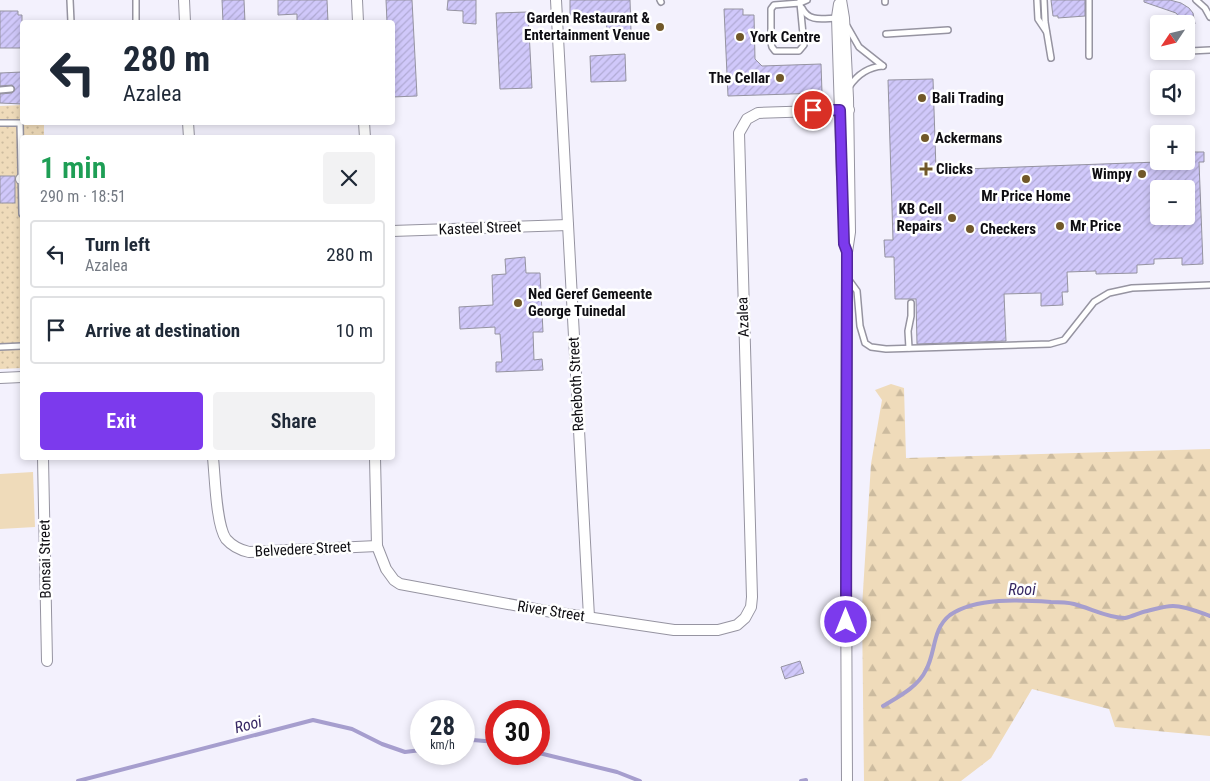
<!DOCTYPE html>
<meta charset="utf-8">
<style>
:root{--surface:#fff;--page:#f2f2f3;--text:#1f2937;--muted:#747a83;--line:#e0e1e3;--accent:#7c3aed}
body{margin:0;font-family:"Roboto Condensed",sans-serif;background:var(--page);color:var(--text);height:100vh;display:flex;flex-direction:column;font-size:19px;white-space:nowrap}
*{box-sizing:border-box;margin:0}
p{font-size:16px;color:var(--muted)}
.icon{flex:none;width:28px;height:28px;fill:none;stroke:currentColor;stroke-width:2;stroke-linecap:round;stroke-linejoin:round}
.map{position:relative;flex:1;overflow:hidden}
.side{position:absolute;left:20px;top:135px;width:375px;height:325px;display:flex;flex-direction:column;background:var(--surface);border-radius:5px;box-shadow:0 2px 8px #0003}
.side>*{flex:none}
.guide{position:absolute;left:20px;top:20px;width:375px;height:105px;border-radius:5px;box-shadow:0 2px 8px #0003;background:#fff;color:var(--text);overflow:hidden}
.needle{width:32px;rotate:235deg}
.fabs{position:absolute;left:1150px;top:15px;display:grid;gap:10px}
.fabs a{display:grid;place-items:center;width:45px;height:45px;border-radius:5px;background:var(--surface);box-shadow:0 2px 8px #0003;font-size:25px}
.speed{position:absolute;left:410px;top:700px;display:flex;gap:10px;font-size:25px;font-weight:700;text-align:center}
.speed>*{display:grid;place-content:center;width:65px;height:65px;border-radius:50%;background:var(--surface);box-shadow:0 2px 8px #0003;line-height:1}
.speed small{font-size:12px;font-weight:400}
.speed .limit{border:8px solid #d22;background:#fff;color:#111}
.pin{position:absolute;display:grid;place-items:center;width:42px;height:42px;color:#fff;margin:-21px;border:2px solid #fff;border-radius:50%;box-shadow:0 1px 5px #0007}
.me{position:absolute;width:55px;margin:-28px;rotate:0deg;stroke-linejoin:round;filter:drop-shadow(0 0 4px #0008)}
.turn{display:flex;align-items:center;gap:18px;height:105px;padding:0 20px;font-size:22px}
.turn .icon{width:65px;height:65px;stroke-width:2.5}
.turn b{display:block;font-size:35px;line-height:42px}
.round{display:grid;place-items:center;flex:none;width:52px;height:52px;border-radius:5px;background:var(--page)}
.head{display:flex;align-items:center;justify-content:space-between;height:85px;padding:0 20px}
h1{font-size:30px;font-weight:600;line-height:38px;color:#1e9e55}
.action{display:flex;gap:10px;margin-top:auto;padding:10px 20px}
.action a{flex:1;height:58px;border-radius:5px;background:var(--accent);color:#fff;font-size:20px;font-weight:600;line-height:58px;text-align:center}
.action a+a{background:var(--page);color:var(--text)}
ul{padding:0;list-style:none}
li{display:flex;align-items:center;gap:15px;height:68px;margin:0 10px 8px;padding:0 10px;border:2px solid var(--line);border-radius:5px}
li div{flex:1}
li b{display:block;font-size:19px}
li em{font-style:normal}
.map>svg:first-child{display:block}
.grass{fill:url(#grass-dots)}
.forest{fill:url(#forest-firs)}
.park{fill:#efdbba}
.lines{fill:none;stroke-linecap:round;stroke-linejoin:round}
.stream{stroke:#a69ece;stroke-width:4}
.building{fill:url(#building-hatch);stroke:#9593a1;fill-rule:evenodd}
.lane-casing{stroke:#9694a1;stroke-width:8}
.street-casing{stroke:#9694a1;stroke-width:12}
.lane{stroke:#fff;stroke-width:5}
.street{stroke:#fff;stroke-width:10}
.route-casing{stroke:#51269a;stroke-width:12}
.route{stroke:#7c3aed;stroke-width:9}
.poi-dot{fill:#715829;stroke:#fff;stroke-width:2}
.labels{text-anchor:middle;stroke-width:5;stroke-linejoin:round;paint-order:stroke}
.poi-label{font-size:15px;font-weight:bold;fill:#0e0d12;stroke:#fff;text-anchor:start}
.street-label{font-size:15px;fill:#0e0d12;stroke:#fff}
.water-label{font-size:16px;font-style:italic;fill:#382964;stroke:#fff}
</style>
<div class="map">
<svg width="1210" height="781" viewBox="0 0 1210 781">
<defs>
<pattern id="grass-dots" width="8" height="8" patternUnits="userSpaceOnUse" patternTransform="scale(1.25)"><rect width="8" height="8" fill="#efdbba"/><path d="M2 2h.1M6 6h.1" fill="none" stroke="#ccbb9f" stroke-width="1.8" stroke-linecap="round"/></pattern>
<pattern id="forest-firs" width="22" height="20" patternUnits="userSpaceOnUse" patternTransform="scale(1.25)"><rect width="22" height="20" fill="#efdbba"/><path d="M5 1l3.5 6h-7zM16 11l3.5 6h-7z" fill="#ccbb9f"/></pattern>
<pattern id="building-hatch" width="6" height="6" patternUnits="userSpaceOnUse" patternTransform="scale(1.25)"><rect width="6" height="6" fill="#d0c8fa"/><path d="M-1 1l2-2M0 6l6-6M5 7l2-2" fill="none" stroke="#b1abd5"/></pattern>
</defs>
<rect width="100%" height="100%" fill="#f3f1fd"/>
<!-- grass -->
<polygon class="grass" points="22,105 22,122 44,123 44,137 22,138 22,368 0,369 0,106"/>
<!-- forest -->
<polygon class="forest" points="891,384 904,388 906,458 1210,449 1210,736 1115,727 1109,709 1032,689 991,758 961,781 864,781 862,607 871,464 882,400 875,390"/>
<!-- park -->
<polygon class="park" points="33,472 35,527 0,529 0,474"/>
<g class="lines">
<!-- stream -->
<g class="stream">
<path d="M883,706C898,697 918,687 926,670C936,652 932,629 950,615C976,597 1021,600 1051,602C1058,602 1066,602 1074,604C1090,608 1108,618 1125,618C1131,617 1137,614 1143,612C1153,610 1163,606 1173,606C1185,606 1199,612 1210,616"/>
<polyline points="464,742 473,740 496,742"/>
<polyline points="539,753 617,772 640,781"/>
<polyline points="78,781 313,720 352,729 382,744 405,752 421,750"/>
<polyline points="801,781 806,780"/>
</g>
</g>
<!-- building -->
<g class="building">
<polygon points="222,0 244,0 245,22 223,22"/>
<polygon points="278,0 327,0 328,22 297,22 297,14 278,15"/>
<polygon points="386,0 412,0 417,96 392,97 392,22 387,22"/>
<polygon points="448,0 476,0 476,24 463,23 463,11 447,10"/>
<polygon points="570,0 630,0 631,31 616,32 616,29 607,29 606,21 570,22"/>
<polygon points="1051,0 1085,0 1085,16 1058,18 1058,16 1053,16"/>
<polygon points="1144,0 1170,0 1181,3 1189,8 1193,13 1195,24 1185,24 1176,13 1144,2"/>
<polygon points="724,9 743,9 743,15 754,15 755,59 762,66 821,64 822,93 728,96"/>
<polygon points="0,11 18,11 18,15 22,15 22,48 0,48"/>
<polygon points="528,12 532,88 500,89 496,13"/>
<polygon points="625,54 626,81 591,82 590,56"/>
<polygon points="22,72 22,104 0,103 0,94 12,93 15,89 12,85 0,86 0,73"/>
<path d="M933,79L936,170L1186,161V152H1204V162H1199L1203,264L1182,265V258L1154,259V264L1137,265V273L1096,274V271L1067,272L1068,292H1062L1063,305L1041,306V293L1004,294L1006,341L917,344L916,299H895L894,257H885L884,240H893L888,80ZM1159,189H1186V216H1159Z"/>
<rect x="0" y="176" width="15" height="27"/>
<polygon points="525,257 526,273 540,273 543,332 533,332 534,360 542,359 543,370 496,372 496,362 502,362 500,334 495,334 495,327 460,329 459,307 493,305 492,275 506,274 505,259"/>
<polygon points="800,661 804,673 785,679 781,667"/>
</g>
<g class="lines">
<!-- lane casing -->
<g class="lane-casing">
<g id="lane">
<polyline points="70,0 71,22"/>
<polyline points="136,0 136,22"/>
<polyline points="660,0 661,2"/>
<polyline points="800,0 800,3 804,45 799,51 775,51 772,47 771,43 771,9 774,5 800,3 807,0"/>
<polyline points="885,0 885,2"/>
<polyline points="1037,0 1038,19 1046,31"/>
<polyline points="1044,0 1045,22 1051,58"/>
<polyline points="1196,0 1205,8 1210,17"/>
<path d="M802,8C809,23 824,18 838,18"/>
<polyline points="847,26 859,47 883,66"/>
<polyline points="886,34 948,30"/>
<polyline points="1170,52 1210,50"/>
<polyline points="1089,56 1089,0"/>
<path d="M849,87C857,75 868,67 883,66"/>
<polyline points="0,90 11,89"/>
<polyline points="0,123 20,123 22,214"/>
<polyline points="849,280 857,291 860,326 865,343 871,347 886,349 1050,344 1064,340 1094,302 1109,293 1132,288 1210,285"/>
<polyline points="0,347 22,346"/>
<polyline points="909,348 908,331 911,316 911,303"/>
</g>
</g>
<!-- street casing -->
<g class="street-casing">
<g id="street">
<polyline points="184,0 185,22"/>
<polyline points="357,0 358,22"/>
<polyline points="556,0 589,617"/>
<polyline points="841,0 844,18 848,98 850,232 847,252 846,565 847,781"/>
<polyline points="839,4 837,17 842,177"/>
<polyline points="188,122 189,138"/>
<polyline points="364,122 365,138"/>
<polyline points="21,179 22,179"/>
<polyline points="392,231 568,225"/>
<polyline points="0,378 22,377"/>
<polyline points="43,458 47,661"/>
<path d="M213,458C215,476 216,525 226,539C233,547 240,550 249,552L377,546"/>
<polyline points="375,458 377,546 386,569 394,580 400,584 546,611 674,630 718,630 737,625 745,618 751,607 752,597 739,133 747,119 758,113 849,110"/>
</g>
</g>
<!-- lane -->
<use href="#lane" class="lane"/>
<!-- street -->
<use href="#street" class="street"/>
</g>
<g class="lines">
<!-- route casing -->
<g class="route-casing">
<polyline id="route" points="813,110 840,110 844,244 847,252 847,278 846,622"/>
</g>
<!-- route -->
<use href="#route" class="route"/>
</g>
<!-- markers -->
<g class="poi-dot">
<circle cx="660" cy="27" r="5"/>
<circle cx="740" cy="37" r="5"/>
<circle cx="780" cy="78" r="5"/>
<circle cx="922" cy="98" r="5"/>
<circle cx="925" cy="138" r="5"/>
<path d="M923.5 161.5h5v5h5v5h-5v5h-5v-5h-5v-5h5z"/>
<circle cx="1142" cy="174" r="5"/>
<circle cx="1026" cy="179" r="5"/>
<circle cx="952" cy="218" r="5"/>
<circle cx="1060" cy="226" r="5"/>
<circle cx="970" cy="229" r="5"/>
<circle cx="518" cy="303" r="5"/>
</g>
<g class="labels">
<!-- poi labels -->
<g class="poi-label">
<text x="650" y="23" text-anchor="end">Garden Restaurant &amp;<tspan x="650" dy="17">Entertainment Venue</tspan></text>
<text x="750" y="42">York Centre</text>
<text x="770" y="83" text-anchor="end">The Cellar</text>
<text x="932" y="103">Bali Trading</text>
<text x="935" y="143">Ackermans</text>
<text x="936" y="174">Clicks</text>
<text x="1132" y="179" text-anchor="end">Wimpy</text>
<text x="1026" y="201" text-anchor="middle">Mr Price Home</text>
<text x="942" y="214" text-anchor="end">KB Cell<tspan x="942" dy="17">Repairs</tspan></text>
<text x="1070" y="231">Mr Price</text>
<text x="980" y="234">Checkers</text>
<text x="528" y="299">Ned Geref Gemeente<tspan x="528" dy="17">George Tuinedal</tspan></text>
</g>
<!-- street labels -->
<g class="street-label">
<text transform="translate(480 228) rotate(-2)" y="5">Kasteel Street</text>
<text transform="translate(743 317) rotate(-92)" y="5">Azalea</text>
<text transform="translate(576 384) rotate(-93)" y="5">Reheboth Street</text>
<text transform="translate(303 549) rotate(-3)" y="5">Belvedere Street</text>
<text transform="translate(45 559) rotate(-91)" y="5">Bonsai Street</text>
<text transform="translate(551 611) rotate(9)" y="5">River Street</text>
</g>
<!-- water labels -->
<g class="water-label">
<text x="1022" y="595">Rooi</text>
<text transform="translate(248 724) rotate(-15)" y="6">Rooi</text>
</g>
</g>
</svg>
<div class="fabs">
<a><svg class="needle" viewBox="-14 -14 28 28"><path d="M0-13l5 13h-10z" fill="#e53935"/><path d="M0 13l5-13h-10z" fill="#747a83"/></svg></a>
<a><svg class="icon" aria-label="sound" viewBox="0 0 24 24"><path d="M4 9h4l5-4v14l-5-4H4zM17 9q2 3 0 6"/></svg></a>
<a>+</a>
<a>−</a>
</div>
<div class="speed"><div>28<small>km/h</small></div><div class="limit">30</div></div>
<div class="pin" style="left:813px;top:110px;background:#d93025"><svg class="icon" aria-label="arrive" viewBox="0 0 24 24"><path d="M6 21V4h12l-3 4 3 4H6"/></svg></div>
<svg class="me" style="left:846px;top:622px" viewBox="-20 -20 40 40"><circle r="17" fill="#7c3aed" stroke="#fff" stroke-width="3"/><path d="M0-11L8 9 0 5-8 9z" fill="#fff"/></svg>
<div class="guide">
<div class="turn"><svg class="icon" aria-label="left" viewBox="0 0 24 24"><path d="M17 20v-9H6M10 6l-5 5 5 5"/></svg><div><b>280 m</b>Azalea</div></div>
</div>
<section class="side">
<div class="head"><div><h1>1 min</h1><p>290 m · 18:51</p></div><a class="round"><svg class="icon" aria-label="close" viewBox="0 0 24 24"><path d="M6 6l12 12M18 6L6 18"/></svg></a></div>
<ul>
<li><svg class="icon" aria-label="left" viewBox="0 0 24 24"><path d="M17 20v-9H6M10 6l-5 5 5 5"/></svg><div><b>Turn left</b><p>Azalea</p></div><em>280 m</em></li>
<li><svg class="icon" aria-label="arrive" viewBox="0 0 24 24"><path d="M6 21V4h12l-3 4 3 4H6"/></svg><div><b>Arrive at destination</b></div><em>10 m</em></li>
</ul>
<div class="action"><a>Exit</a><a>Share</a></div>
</section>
</div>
